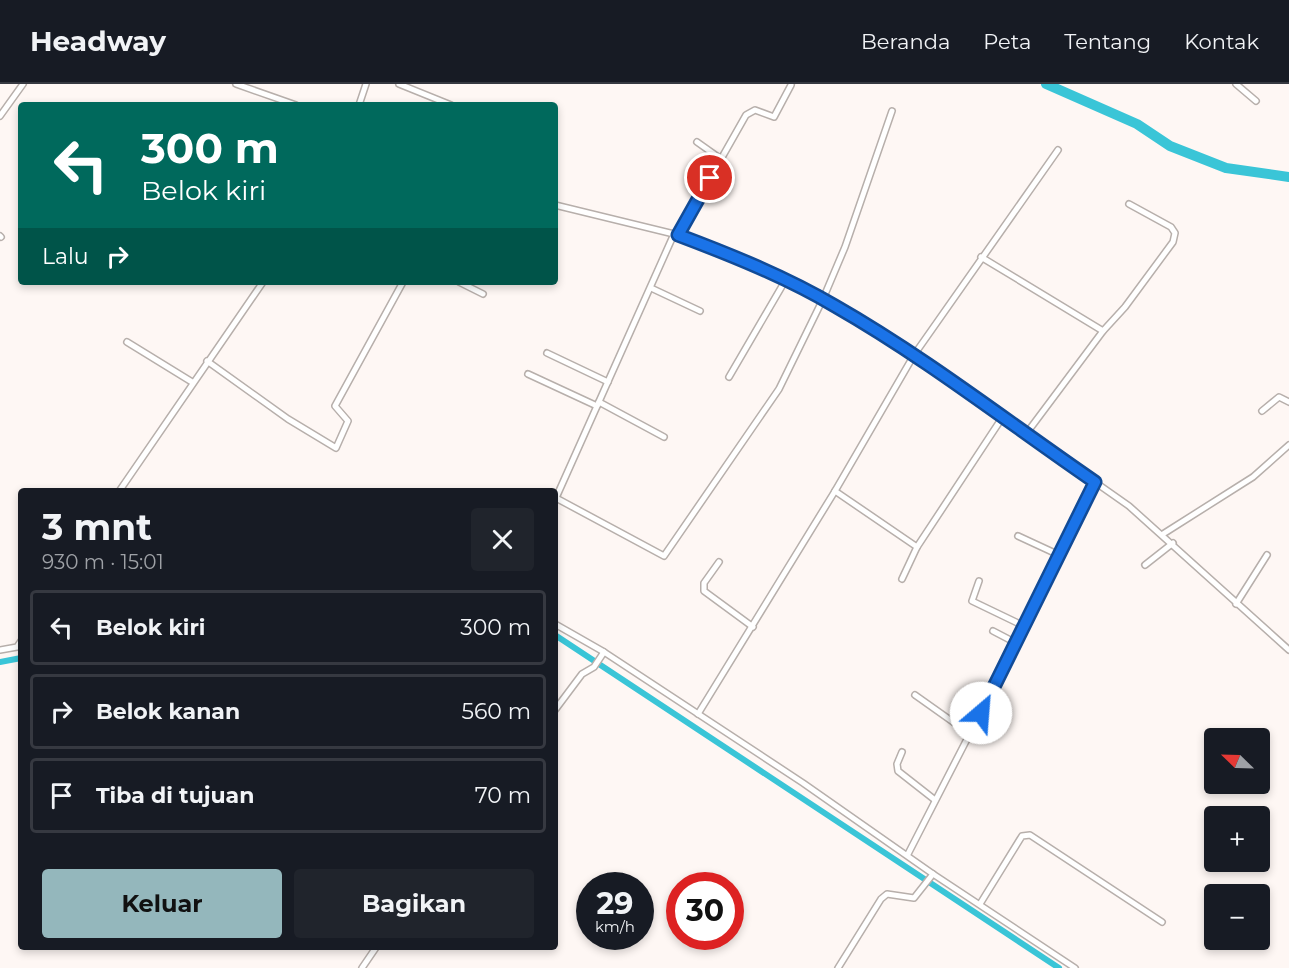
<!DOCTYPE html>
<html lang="id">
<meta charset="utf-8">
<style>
:root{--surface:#171b24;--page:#20242c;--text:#f1f3f6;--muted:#9ea1a6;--line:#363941;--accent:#94b7bc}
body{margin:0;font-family:Montserrat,sans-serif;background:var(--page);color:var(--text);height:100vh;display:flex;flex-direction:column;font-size:22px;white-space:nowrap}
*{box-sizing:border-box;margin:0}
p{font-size:20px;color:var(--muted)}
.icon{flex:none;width:33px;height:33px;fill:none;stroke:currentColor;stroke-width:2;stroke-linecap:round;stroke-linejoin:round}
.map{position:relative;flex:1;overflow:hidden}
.panel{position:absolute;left:18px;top:404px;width:540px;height:462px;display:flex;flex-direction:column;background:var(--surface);border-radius:6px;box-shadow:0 3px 9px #0003}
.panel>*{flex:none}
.top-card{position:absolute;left:18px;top:18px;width:540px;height:183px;border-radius:6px;box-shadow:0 3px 9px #0003;background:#00695c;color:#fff;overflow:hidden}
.needle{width:39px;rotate:293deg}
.tools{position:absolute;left:1204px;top:644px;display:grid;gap:12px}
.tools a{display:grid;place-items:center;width:66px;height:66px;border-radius:6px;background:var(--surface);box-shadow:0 3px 9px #0003;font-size:30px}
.speed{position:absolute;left:576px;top:788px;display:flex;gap:12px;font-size:30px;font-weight:700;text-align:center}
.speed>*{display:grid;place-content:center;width:78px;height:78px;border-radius:50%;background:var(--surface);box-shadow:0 3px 9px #0003;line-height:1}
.speed small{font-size:15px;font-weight:400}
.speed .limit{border:9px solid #d22;background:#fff;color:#111}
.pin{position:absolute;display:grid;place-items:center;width:51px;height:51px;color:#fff;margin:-26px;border:3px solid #fff;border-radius:50%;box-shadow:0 2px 6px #0007}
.me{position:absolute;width:66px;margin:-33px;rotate:27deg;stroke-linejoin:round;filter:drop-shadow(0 0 4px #0008)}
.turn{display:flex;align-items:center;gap:21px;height:126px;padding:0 24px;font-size:27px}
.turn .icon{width:78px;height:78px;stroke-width:2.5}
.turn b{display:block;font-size:42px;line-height:51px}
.then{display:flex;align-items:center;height:57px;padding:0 24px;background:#0003;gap:12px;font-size:22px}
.round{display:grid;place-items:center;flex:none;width:63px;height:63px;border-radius:6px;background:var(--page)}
.head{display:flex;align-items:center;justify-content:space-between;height:102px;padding:0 24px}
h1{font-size:36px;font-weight:700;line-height:45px}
.button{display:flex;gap:12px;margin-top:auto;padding:12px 24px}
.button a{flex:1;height:69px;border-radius:6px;background:var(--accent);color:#111;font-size:24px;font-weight:700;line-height:69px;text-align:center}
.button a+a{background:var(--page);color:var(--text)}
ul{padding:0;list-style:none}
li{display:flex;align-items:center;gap:18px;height:75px;margin:0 12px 9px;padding:0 12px;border:3px solid var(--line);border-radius:6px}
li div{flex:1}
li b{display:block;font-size:22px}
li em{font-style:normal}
header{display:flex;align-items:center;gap:36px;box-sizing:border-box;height:84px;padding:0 30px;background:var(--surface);border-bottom:2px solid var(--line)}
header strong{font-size:28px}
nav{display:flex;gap:33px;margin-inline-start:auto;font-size:21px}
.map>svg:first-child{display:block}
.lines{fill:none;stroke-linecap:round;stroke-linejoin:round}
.canal{stroke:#3ac5d7;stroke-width:6}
.river{stroke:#3ac5d7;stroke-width:10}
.minor-casing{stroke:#b7afab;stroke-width:8}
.minor{stroke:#fff;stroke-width:5}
.route-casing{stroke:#114b97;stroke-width:15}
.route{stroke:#1a73e8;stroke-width:10}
</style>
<header>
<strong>Headway</strong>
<nav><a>Beranda</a><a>Peta</a><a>Tentang</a><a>Kontak</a></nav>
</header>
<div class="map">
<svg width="1289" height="884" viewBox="0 0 1289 884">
<rect width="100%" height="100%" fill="#fef7f4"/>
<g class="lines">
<!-- canal -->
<g class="canal">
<polyline points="555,551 1059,884"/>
<polyline points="0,578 21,574"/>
</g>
<!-- river -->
<polyline class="river" points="1046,0 1137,40 1170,62 1226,84 1289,93"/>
<!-- minor casing -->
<g class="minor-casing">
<g id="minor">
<polyline points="236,0 296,21"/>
<polyline points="399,0 451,21"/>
<polyline points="1236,0 1256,17"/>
<polyline points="359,21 366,0"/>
<polyline points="0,32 23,0"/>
<polyline points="697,58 721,75"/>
<polyline points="555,121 678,151 733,172 836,222 914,271 1129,422 1289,566"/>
<polyline points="678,151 746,31 755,26 774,33 791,1"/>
<polyline points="0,152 1,153"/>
<polyline points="981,173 1103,247"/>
<polyline points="459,198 483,210"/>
<polyline points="651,204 700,227"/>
<polyline points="127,258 192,298"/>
<polyline points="547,269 608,298"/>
<polyline points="207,277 288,335 336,364 348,337 335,322 403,198"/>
<polyline points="528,290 597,322"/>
<polyline points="729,293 785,197"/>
<polyline points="599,318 664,353"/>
<polyline points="1262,327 1279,313 1289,318"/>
<polyline points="1026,350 1103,247 1125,223 1173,158 1175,149 1171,143 1129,120"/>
<polyline points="120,406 263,198"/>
<polyline points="835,407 917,463 902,495"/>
<polyline points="556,414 664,472 779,305 823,215 845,163 892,27"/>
<polyline points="555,416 674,150"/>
<polyline points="1163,450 1253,393 1289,361"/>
<polyline points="1018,452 1059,471"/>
<polyline points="917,463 1002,334"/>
<polyline points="719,478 704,499 704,507 753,543"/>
<polyline points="1145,481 1173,459"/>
<polyline points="979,497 972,517 1024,542"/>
<polyline points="1236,520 1267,471"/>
<polyline points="555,540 604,568 803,699 933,790 1075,884"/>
<polyline points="993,547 1016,559"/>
<polyline points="0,566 17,563 21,557"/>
<polyline points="915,611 970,650"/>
<polyline points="555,626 582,590 594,583 604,568"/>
<polyline points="698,630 835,407 914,271 1058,66"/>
<polyline points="902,668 897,680 898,687 935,716"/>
<polyline points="908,770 1002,587 1095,398"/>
<polyline points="980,820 1022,752 1030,751 1162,838"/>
<polyline points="362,884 377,862"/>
<polyline points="838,884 881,815 887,810 914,814 933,790"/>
</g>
</g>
<!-- minor -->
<use href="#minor" class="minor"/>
</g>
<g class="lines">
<!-- route casing -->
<g class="route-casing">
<path id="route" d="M710,94L678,151C731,171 786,193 835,222C926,274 1009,339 1095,398L981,629"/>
</g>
<!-- route -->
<use href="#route" class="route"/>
</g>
</svg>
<div class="tools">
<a><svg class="needle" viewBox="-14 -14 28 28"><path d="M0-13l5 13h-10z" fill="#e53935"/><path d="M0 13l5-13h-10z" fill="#9ea1a6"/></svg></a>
<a>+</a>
<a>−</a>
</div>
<div class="speed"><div>29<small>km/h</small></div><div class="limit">30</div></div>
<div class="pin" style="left:710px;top:94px;background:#d93025"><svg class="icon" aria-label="arrive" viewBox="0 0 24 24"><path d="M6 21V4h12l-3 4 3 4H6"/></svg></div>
<svg class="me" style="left:981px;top:629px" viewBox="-20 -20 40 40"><circle r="19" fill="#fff"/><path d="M0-13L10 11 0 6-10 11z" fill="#1a73e8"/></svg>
<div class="top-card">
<div class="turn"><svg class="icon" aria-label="left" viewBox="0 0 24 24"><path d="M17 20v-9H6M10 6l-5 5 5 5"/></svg><div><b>300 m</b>Belok kiri</div></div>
<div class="then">Lalu<svg class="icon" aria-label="right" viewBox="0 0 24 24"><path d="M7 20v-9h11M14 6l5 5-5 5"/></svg></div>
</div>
<section class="panel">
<div class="head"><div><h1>3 mnt</h1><p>930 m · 15:01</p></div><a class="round"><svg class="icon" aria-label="close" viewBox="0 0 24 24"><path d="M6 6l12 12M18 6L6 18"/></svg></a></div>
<ul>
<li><svg class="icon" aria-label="left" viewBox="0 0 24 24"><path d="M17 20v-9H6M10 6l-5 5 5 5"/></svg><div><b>Belok kiri</b></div><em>300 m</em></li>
<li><svg class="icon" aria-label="right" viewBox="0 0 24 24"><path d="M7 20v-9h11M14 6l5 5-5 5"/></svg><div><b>Belok kanan</b></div><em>560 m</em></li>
<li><svg class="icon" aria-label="arrive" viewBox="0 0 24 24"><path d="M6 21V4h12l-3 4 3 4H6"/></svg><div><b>Tiba di tujuan</b></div><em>70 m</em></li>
</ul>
<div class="button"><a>Keluar</a><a>Bagikan</a></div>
</section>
</div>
